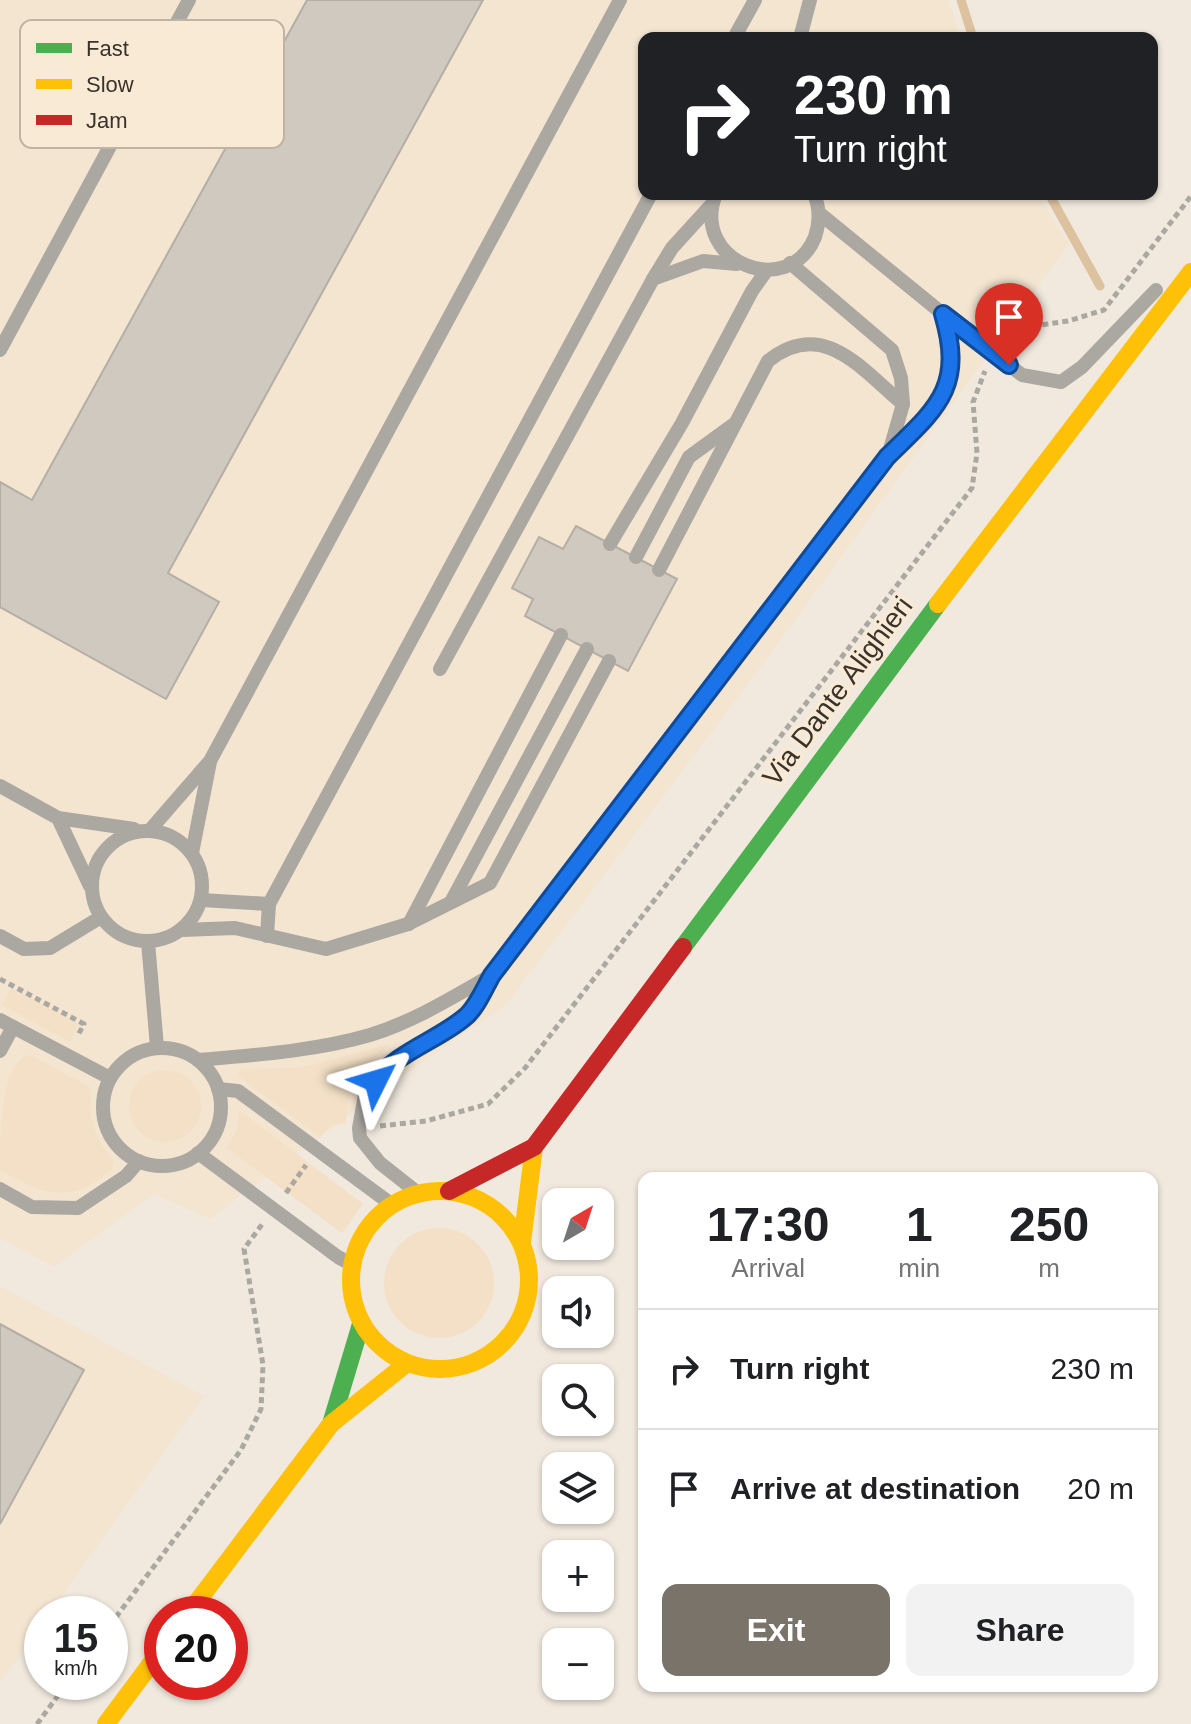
<!DOCTYPE html>
<meta charset="utf-8">
<style>
:root{--surface:#fff;--page:#f2f2f2;--text:#202124;--muted:#757577;--line:#e0e0e0;--accent:#79736a}
body{margin:0;font-family:Arial,sans-serif;background:var(--page);color:var(--text);height:100vh;display:flex;flex-direction:column;font-size:30px;white-space:nowrap}
*{box-sizing:border-box;margin:0}
p{font-size:26px;color:var(--muted)}
.icon{flex:none;width:44px;height:44px;fill:none;stroke:currentColor;stroke-width:2;stroke-linecap:round;stroke-linejoin:round}
.map{position:relative;flex:1;overflow:hidden}
.side{position:absolute;left:638px;top:1172px;width:520px;height:520px;display:flex;flex-direction:column;background:var(--surface);border-radius:16px;box-shadow:0 2px 6px #0004}
.side>*{flex:none}
.top-card{position:absolute;left:638px;top:32px;width:520px;height:168px;border-radius:16px;box-shadow:0 2px 6px #0004;background:#202124;color:#fff;overflow:hidden}
.needle{width:52px;rotate:39deg}
.buttons{position:absolute;left:542px;top:1188px;display:grid;gap:16px}
.buttons a{display:grid;place-items:center;width:72px;height:72px;border-radius:16px;background:var(--surface);box-shadow:0 2px 6px #0004;font-size:40px}
.speed{position:absolute;left:24px;top:1596px;display:flex;gap:16px;font-size:40px;font-weight:700;text-align:center}
.speed>*{display:grid;place-content:center;width:104px;height:104px;border-radius:50%;background:var(--surface);box-shadow:0 2px 6px #0004;line-height:1}
.speed small{font-size:20px;font-weight:400}
.speed .limit{border:12px solid #d22;background:#fff;color:#111}
.pin{position:absolute;display:grid;place-items:center;width:68px;height:68px;color:#fff;margin:-82px -34px;border-radius:50% 50% 50% 0;rotate:-45deg;box-shadow:0 0 8px #0007}
.pin .icon{rotate:45deg}
.me{position:absolute;width:88px;margin:-44px;rotate:50deg;stroke-linejoin:round;filter:drop-shadow(0 0 6px #0008)}
.turn{display:flex;align-items:center;gap:28px;height:168px;padding:0 24px;font-size:36px}
.turn .icon{width:104px;height:104px;stroke-width:2.5}
.turn b{display:block;font-size:56px;line-height:68px}
.eta{display:flex;justify-content:space-evenly;align-items:center;height:136px;text-align:center}
.eta b{font-size:48px;font-weight:600;line-height:56px}
.button{display:flex;gap:16px;margin-top:auto;padding:16px 24px}
.button a{flex:1;height:92px;border-radius:16px;background:var(--accent);color:#fff;font-size:32px;font-weight:600;line-height:92px;text-align:center}
.button a+a{background:var(--page);color:var(--text)}
ul{padding:0;list-style:none}
li{display:flex;align-items:center;gap:24px;height:120px;padding:0 24px;border-top:2px solid var(--line)}
li div{flex:1}
li b{display:block;font-size:30px}
li em{font-style:normal}
.map>svg:first-child{display:block}
.built{fill:#f4e5d1}
.green{fill:#f3e0c6}
.lines{fill:none;stroke-linecap:round;stroke-linejoin:round}
.stream{stroke:#dcc29e;stroke-width:9}
.building{fill:#cfc9c0;stroke:#b4aea5;stroke-width:2}
.path{stroke:#aba8a2;stroke-width:5;stroke-dasharray:6 4;stroke-linecap:butt}
.lane{stroke:#aba8a2;stroke-width:14}
.fast{stroke:#4caf50;stroke-width:18}
.slow{stroke:#ffc107;stroke-width:18}
.jam{stroke:#c62828;stroke-width:18}
.route-casing{stroke:#114b97;stroke-width:20}
.route{stroke:#1a73e8;stroke-width:14}
.labels{text-anchor:middle;stroke-width:7;stroke-linejoin:round;paint-order:stroke}
.street-label{font-size:28px;fill:#39332b;stroke:#f9ead6}
.key{fill:#f9ead6;stroke:#bfb3a3;stroke-width:2}
.key-label{font-size:22px;fill:#39332b}
</style>
<div class="map">
<svg width="1191" height="1724" viewBox="0 0 1191 1724">
<rect width="100%" height="100%" fill="#f1e9de"/>
<!-- built -->
<g class="built">
<polygon points="0,0 948,0 961,38 644,38 644,194 1037,194 1069,244 764,663 506,1005 398,1079 210,1219 154,1194 54,1267 0,1238"/>
<polygon points="0,1286 204,1396 49,1614 42,1614 42,1624 0,1683"/>
</g>
<!-- green -->
<g class="green">
<polygon points="11,988 79,1024 70,1042 2,1005"/>
<path d="M391,1044C364,1067 346,1086 346,1123L332,1125L320,1137L238,1076L240,1070L303,1067Z"/>
<path d="M30,1055L90,1087C92,1096 90,1104 91,1113C93,1132 102,1147 114,1161L112,1169C69,1206 46,1195 0,1170C0,1141 0,1059 30,1055Z"/>
<circle cx="165" cy="1106" r="36"/>
<polygon points="240,1111 363,1204 342,1233 227,1148 236,1131"/>
<circle cx="439" cy="1283" r="55"/>
</g>
<g class="lines">
<!-- stream -->
<g class="stream">
<polyline points="961,0 973,38"/>
<polyline points="1049,194 1100,286"/>
</g>
</g>
<!-- building -->
<g class="building">
<polygon points="307,0 483,0 168,573 219,602 166,699 0,607 0,482 32,500"/>
<polygon points="576,526 677,579 628,671 525,616 533,599 512,588 539,537 563,549"/>
<polygon points="0,1324 84,1370 0,1524"/>
</g>
<g class="lines">
<!-- path -->
<g class="path">
<polyline points="1007,341 1027,327 1068,321 1104,310 1191,196"/>
<polyline points="0,979 84,1024 77,1037"/>
<polyline points="380,1126 426,1121 488,1104 525,1068 972,488 977,453 973,402 985,371"/>
<polyline points="286,1193 306,1165"/>
<polyline points="110,1625 241,1450 261,1409 263,1365 244,1249 263,1223"/>
<polyline points="37,1724 68,1682"/>
</g>
<!-- lane -->
<g class="lane">
<polyline points="734,38 755,0"/>
<polyline points="800,38 810,0"/>
<path d="M716,194C689,262 789,301 815,237C820,222 820,208 814,194"/>
<polyline points="790,263 892,350 901,378 903,404 889,453"/>
<polyline points="653,279 703,261 737,264"/>
<polyline points="943,314 1022,375 1061,382 1082,367 1156,290"/>
<polyline points="0,350 189,0"/>
<polyline points="610,544 682,423 752,291 767,270"/>
<polyline points="636,557 689,457 733,425"/>
<path d="M659,570L768,361C823,317 861,369 903,404"/>
<polyline points="440,669 653,279 672,248 712,204"/>
<polyline points="0,786 58,818 134,829"/>
<polyline points="58,818 90,886"/>
<polyline points="150,830 210,761 620,0"/>
<circle cx="147" cy="886" r="55"/>
<polyline points="192,853 210,762"/>
<polyline points="201,900 269,904 651,194"/>
<polyline points="451,902 587,649"/>
<polyline points="409,924 561,635"/>
<polyline points="182,930 235,928 326,949 408,924 490,883 609,661"/>
<polyline points="0,936 24,949 50,948 101,917"/>
<polyline points="267,936 269,904"/>
<polyline points="148,942 157,1047"/>
<polyline points="0,1020 110,1078"/>
<circle cx="162" cy="1107" r="59"/>
<polyline points="0,1051 13,1027"/>
<path d="M198,1060C255,1055 315,1051 370,1035C412,1022 450,999 488,977"/>
<polyline points="218,1089 238,1091 391,1204"/>
<polyline points="198,1153 338,1257 351,1264"/>
<polyline points="0,1189 32,1207 78,1208 126,1176 139,1161"/>
<path d="M418,1193L380,1163L360,1138L359,1128L365,1095L386,1067L427,1044L467,1016L492,975L887,457C937,408 965,388 943,314L819,213"/>
</g>
<!-- fast -->
<g class="fast">
<polyline points="683,947 938,604"/>
<polyline points="331,1424 361,1324"/>
</g>
<!-- slow -->
<g class="slow">
<polyline points="938,604 1191,272"/>
<circle cx="440" cy="1280" r="89"/>
<polyline points="522,1242 534,1147"/>
<polyline points="188,1614 331,1424 406,1364"/>
<polyline points="106,1724 162,1649"/>
</g>
<!-- jam -->
<polyline class="jam" points="449,1191 534,1147 683,947"/>
</g>
<g class="lines">
<!-- route casing -->
<g class="route-casing">
<path id="route" d="M376,1081C397,1052 436,1041 464,1018C476,1009 484,989 492,975L887,457C937,408 965,388 943,314L1009,365"/>
</g>
<!-- route -->
<use href="#route" class="route"/>
</g>
<g class="labels">
<!-- street labels -->
<g class="street-label">
<text transform="translate(837 691) rotate(-53)" y="10">Via Dante Alighieri</text>
</g>
</g>
<!-- legend -->
<rect x="20" y="20" width="264" height="128" rx="12" class="key"/>
<rect x="36" y="43" width="36" height="10" fill="#4caf50"/>
<rect x="36" y="79" width="36" height="10" fill="#ffc107"/>
<rect x="36" y="115" width="36" height="10" fill="#c62828"/>
<g class="key-label">
<text x="86" y="56">Fast</text>
<text x="86" y="92">Slow</text>
<text x="86" y="128">Jam</text>
</g>
</svg>
<div class="buttons">
<a><svg class="needle" viewBox="-14 -14 28 28"><path d="M0-13l5 13h-10z" fill="#e53935"/><path d="M0 13l5-13h-10z" fill="#757577"/></svg></a>
<a><svg class="icon" aria-label="sound" viewBox="0 0 24 24"><path d="M4 9h4l5-4v14l-5-4H4zM17 9q2 3 0 6"/></svg></a>
<a><svg class="icon" aria-label="search" viewBox="0 0 24 24"><circle cx="10" cy="10" r="6"/><path d="M15 15l6 6"/></svg></a>
<a><svg class="icon" aria-label="layers" viewBox="0 0 24 24"><path d="M12 4l9 5-9 5-9-5zM3 14l9 5 9-5"/></svg></a>
<a>+</a>
<a>−</a>
</div>
<div class="speed"><div>15<small>km/h</small></div><div class="limit">20</div></div>
<div class="pin" style="left:1009px;top:365px;background:#d93025"><svg class="icon" aria-label="arrive" viewBox="0 0 24 24"><path d="M6 21V4h12l-3 4 3 4H6"/></svg></div>
<svg class="me" style="left:376px;top:1081px" viewBox="-20 -20 40 40"><path d="M0-17L14 15 0 8-14 15z" fill="#1a73e8" stroke="#fff" stroke-width="4"/></svg>
<div class="top-card">
<div class="turn"><svg class="icon" aria-label="right" viewBox="0 0 24 24"><path d="M7 20v-9h11M14 6l5 5-5 5"/></svg><div><b>230 m</b>Turn right</div></div>
</div>
<section class="side">
<div class="eta">
<div><b>17:30</b><p>Arrival</p></div>
<div><b>1</b><p>min</p></div>
<div><b>250</b><p>m</p></div>
</div>
<ul>
<li><svg class="icon" aria-label="right" viewBox="0 0 24 24"><path d="M7 20v-9h11M14 6l5 5-5 5"/></svg><div><b>Turn right</b></div><em>230 m</em></li>
<li><svg class="icon" aria-label="arrive" viewBox="0 0 24 24"><path d="M6 21V4h12l-3 4 3 4H6"/></svg><div><b>Arrive at destination</b></div><em>20 m</em></li>
</ul>
<div class="button"><a>Exit</a><a>Share</a></div>
</section>
</div>
